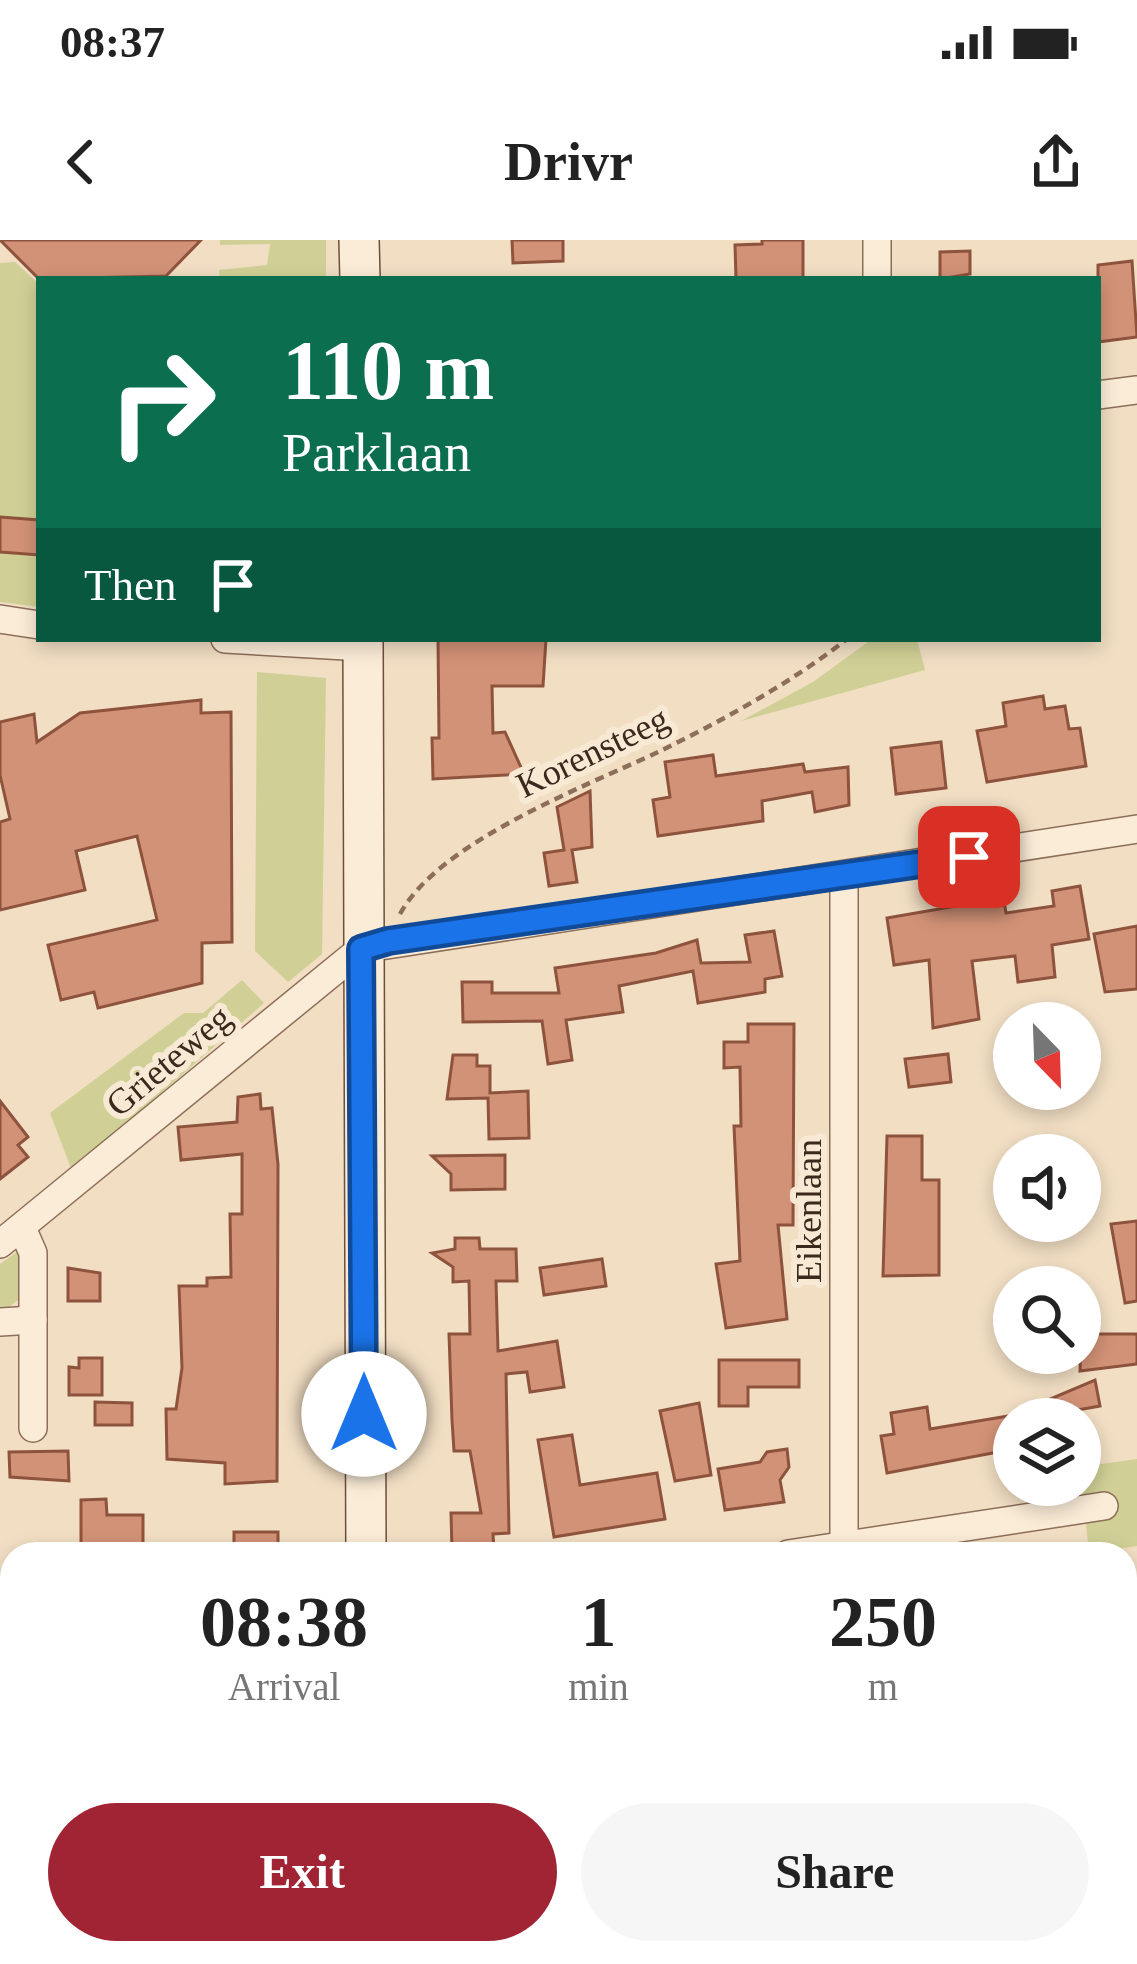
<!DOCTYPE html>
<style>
:root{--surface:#fff;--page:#f6f6f6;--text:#222;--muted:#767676;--accent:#a02434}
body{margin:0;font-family:"Times New Roman",serif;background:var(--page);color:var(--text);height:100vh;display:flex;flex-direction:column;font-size:45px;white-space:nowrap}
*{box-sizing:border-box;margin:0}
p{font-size:39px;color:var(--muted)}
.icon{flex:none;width:66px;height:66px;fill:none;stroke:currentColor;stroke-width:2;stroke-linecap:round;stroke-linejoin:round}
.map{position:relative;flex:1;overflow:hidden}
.details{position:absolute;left:0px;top:1302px;width:1137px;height:423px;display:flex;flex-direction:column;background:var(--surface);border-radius:36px 36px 0 0;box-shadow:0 6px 18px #0003}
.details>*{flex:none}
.banner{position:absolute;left:36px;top:36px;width:1065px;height:366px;border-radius:0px;box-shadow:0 6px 18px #0003;background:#0b6e4f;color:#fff;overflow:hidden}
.needle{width:78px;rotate:157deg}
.fabs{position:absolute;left:993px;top:762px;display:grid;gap:24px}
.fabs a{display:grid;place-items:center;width:108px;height:108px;border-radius:50%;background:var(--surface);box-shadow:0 6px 18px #0003;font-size:60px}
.pin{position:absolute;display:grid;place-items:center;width:102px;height:102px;color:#fff;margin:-51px;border-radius:24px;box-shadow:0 6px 18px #0006}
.me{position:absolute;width:132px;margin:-66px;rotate:0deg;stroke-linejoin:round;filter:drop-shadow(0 0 9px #0008)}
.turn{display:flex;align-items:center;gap:42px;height:252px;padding:0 48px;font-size:54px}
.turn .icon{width:156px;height:156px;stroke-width:2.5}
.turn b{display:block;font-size:84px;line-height:102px}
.then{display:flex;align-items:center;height:114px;padding:0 48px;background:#0003;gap:24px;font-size:45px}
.eta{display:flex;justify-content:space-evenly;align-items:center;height:204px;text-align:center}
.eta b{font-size:72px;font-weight:700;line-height:84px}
.primary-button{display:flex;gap:24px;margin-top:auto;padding:24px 48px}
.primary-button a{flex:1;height:138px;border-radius:72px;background:var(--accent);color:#fff;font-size:48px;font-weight:700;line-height:138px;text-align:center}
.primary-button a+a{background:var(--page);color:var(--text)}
.status{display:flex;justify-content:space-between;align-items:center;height:84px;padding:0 60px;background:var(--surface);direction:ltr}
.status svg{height:33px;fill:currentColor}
header{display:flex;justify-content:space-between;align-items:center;height:156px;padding:0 48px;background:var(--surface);font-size:54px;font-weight:700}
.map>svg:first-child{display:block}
.green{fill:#d0d096}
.building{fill:#d29277;stroke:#8e533d;stroke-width:3}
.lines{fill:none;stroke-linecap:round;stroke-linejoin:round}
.minor-casing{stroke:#8d6e59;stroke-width:30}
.secondary-casing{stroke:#6f4f3c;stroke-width:42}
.path{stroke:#8d6e59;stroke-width:4.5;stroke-dasharray:9 6;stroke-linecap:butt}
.minor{stroke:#fbecd7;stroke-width:27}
.secondary{stroke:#fbecd7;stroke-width:39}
.route-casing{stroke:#114b97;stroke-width:30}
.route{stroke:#1a73e8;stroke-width:21}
.labels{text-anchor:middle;stroke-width:12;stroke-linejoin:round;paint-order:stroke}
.street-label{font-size:36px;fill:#3c291e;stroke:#f8e9d4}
</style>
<div class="status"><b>08:37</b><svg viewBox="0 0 49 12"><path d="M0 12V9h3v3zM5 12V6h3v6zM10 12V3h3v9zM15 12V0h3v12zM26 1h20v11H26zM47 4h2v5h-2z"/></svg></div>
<header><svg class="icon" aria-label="back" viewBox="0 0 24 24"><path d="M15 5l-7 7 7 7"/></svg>Drivr<svg class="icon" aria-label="share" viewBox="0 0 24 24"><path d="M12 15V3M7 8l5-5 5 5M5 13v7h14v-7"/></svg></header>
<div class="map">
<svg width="1137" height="1724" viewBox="0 0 1137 1724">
<rect width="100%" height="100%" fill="#f1dec3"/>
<!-- green -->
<g class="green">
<polygon points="220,0 326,0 326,39 220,39 219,30 267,25 270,4 220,5"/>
<polygon points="15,22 39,44 39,367 0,362 0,23"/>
<polygon points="872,399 917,399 925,430 741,481 813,442"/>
<polygon points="257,432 326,438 322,714 288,742 255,711"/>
<polygon points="242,740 264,763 72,931 50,873 184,773 203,773"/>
<polygon points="20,1010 23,1056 0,1074 0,1024"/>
<polygon points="1137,1219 1137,1306 1089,1313 1080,1227"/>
</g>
<!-- building -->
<g class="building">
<polygon points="0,0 201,0 166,36 39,39"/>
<polygon points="512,0 563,0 563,21 513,23"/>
<polygon points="762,0 803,0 803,39 736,39 735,5 762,4"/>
<polygon points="970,11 970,34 940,39 940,12"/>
<polygon points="1132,21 1137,97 1098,102 1098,25"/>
<polygon points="0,277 39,280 39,315 0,312"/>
<polygon points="438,399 546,399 543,446 492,446 493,493 505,492 524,534 433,539 432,498 439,498"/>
<polygon points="1043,456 1045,469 1065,466 1069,489 1080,488 1086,526 987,542 977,491 1006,486 1003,463"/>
<polygon points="201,460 201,473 231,472 232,702 202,703 202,743 98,768 94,752 61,760 48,705 157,680 137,596 76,611 85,650 0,670 0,582 10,579 0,535 0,482 34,474 37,502 80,473"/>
<polygon points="941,502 946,548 896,554 891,508"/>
<polygon points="713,515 716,536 803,524 805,532 848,527 849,565 815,572 812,552 762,561 763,581 658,596 653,560 670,557 665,522"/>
<polygon points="590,551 592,607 572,610 577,642 549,646 544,613 564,610 557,567"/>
<polygon points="1080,646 1089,699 1052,705 1055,737 1018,742 1015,716 972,721 979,779 933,788 929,720 894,725 887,678 991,660 1004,661 1006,673 1054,666 1052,651"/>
<polygon points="1137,686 1137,749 1105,752 1094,694"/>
<polygon points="774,691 782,736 765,739 765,752 698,763 693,731 619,746 623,772 566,780 572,820 548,824 542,781 463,782 462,742 492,742 492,753 559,753 555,728 656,713 697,700 701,723 750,722 745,695"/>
<polygon points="748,784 794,784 793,985 778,985 787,1079 726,1088 716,1024 740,1021 734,886 741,886 740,827 724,828 724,802 748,802"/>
<polygon points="948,814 951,842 909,847 905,819"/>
<polygon points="453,815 477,815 477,826 490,826 490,853 528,851 529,898 489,899 488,858 447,859"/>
<polygon points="260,854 261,869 272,868 278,924 277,1241 225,1244 225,1223 167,1219 166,1169 176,1169 182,1128 179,1046 207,1046 207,1038 231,1037 230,974 242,974 242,914 181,920 178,887 237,882 238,857"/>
<polygon points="0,861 28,897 18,905 28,917 0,939"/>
<polygon points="887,896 922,896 922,940 939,940 939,1035 883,1036"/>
<polygon points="505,915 505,949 451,950 451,934 432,916"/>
<polygon points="1137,981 1137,1061 1125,1063 1111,984"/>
<polygon points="455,998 479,998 480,1009 516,1009 517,1041 496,1041 498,1111 557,1101 564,1147 530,1152 527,1132 506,1134 509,1293 493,1294 494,1311 452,1311 451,1273 481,1273 470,1211 454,1211 452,1180 449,1094 470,1094 469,1041 453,1042 453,1027 432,1013 455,1009"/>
<polygon points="602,1019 606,1046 544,1055 540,1028"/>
<polygon points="68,1028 100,1033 100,1061 68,1061"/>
<polygon points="1081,1094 1137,1094 1137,1124 1080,1131"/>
<polygon points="79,1118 102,1118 102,1155 69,1155 69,1127 79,1128"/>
<polygon points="719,1120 799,1120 799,1147 748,1147 748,1166 719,1166"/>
<polygon points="1095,1140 1100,1166 1027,1179 1024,1170"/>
<polygon points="95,1162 132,1163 132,1185 95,1185"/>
<polygon points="699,1163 711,1235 675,1241 660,1171"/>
<polygon points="927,1167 930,1189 1014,1175 1014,1209 887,1233 881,1196 894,1194 891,1173"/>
<polygon points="572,1195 580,1245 657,1233 665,1279 554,1297 538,1200"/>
<polygon points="787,1209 789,1227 780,1240 784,1262 725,1270 718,1229 760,1222 767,1212"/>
<polygon points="68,1211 69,1241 10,1237 9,1212"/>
<polygon points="106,1259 107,1275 143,1275 143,1314 81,1309 81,1260"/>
<rect x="234" y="1292" width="44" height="22"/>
</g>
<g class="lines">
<!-- minor casing -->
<g class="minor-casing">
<g id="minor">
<polyline points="877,0 877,39"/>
<polyline points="1098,155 1137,150"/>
<polyline points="0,379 39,385"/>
<polyline points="225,399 363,407"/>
<polyline points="844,637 844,1305"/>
<polyline points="22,988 33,1013 33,1188"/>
<polyline points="0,1004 361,709 1137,589"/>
<polyline points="0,1082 33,1080"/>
<polyline points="788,1314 1104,1266"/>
<polyline points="0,1385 12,1385"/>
<polyline points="1125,1445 1132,1444 1137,1478"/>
<polyline points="947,1713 948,1724"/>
</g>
</g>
<!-- secondary casing -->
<g class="secondary-casing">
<g id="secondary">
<polyline points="359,0 360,39"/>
<polyline points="363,399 366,1314"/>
<polyline points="369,1713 369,1724"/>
</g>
</g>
<!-- path -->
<path class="path" d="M400,674C439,602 584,547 656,513C720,482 791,443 847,399"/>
<!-- minor -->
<use href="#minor" class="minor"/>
<!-- secondary -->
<use href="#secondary" class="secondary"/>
</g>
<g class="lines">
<!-- route casing -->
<g class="route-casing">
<polyline id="route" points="364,1174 361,709 388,701 969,617"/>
</g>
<!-- route -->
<use href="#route" class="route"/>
</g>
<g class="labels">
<!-- street labels -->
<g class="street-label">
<text transform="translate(592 511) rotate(-26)" y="13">Korensteeg</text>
<text transform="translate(168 820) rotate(-40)" y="13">Grieteweg</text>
<text transform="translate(808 971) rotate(-90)" y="13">Eikenlaan</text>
</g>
</g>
</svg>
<div class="fabs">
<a><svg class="needle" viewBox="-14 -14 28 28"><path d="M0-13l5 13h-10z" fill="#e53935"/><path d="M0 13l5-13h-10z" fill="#767676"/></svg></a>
<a><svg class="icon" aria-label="sound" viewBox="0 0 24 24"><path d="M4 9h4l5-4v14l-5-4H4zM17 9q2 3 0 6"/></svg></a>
<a><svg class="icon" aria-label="search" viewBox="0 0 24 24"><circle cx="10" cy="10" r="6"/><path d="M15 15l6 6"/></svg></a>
<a><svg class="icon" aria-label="layers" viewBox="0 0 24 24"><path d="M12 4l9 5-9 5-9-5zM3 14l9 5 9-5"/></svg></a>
</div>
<div class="pin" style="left:969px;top:617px;background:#d93025"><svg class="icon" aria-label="arrive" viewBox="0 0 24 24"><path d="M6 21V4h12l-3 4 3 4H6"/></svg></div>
<svg class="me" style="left:364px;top:1174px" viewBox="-20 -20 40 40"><circle r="19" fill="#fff"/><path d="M0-13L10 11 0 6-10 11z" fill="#1a73e8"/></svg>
<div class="banner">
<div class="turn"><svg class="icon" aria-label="right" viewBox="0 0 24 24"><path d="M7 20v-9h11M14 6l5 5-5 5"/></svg><div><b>110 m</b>Parklaan</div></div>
<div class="then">Then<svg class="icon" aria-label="arrive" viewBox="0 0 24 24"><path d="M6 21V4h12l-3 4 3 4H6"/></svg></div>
</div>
<section class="details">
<div class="eta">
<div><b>08:38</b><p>Arrival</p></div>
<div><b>1</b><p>min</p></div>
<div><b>250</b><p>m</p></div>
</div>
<div class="primary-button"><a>Exit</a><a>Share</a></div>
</section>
</div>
